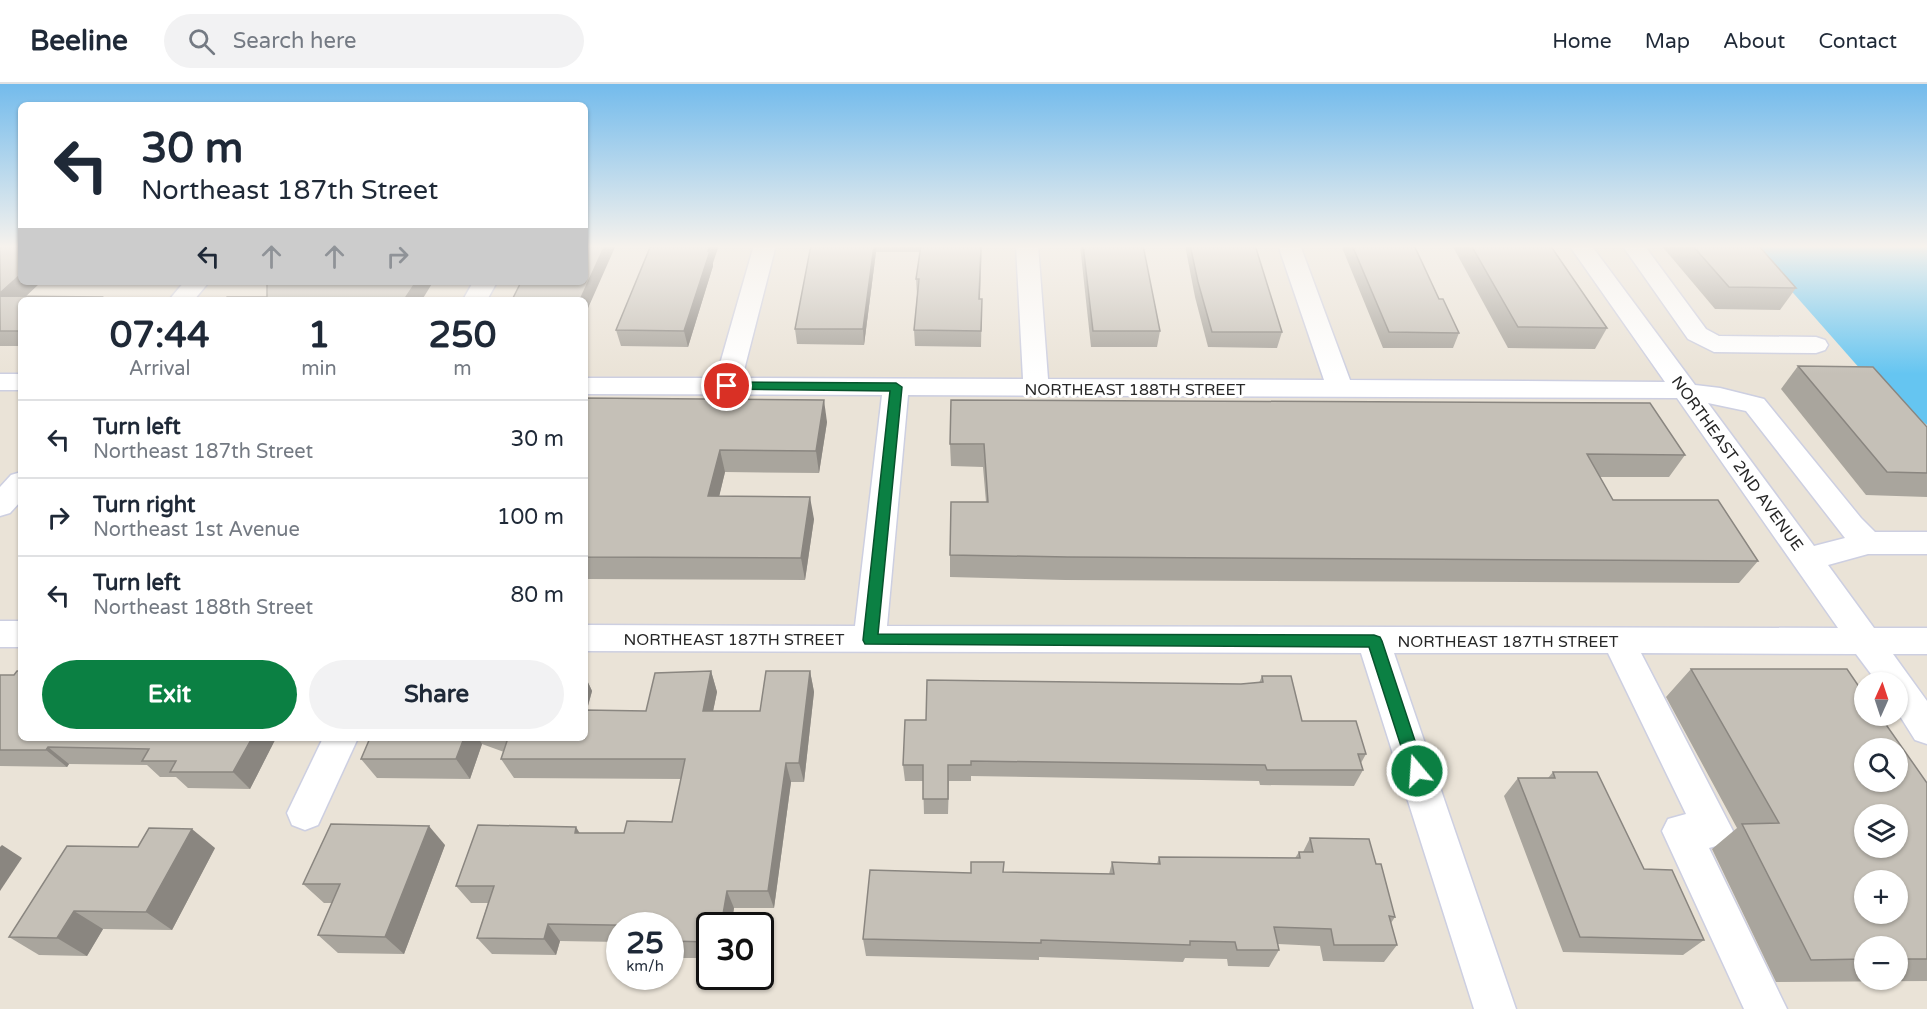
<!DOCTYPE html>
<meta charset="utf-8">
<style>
:root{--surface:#fff;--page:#f2f2f3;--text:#1f2937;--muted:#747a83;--line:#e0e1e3;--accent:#0b8043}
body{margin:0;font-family:"Varela Round",sans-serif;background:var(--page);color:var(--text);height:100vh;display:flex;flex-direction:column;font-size:22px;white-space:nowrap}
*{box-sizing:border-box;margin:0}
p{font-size:20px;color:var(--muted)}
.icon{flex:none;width:33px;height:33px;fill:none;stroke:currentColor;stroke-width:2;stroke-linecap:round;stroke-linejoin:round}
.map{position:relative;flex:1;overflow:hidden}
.details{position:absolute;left:18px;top:213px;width:570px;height:444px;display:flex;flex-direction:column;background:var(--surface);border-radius:9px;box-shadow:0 2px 4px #0004}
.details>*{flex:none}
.top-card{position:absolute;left:18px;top:18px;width:570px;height:183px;border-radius:9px;box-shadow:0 2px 4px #0004;background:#fff;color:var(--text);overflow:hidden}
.needle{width:39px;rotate:3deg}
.fabs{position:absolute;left:1854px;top:588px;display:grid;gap:12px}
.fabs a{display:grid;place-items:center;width:54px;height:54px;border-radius:50%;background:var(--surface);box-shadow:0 2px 4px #0004;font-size:30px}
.speed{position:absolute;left:606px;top:828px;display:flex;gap:12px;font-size:30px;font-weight:700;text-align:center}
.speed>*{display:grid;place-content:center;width:78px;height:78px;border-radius:50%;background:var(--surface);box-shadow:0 2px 4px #0004;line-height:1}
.speed small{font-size:15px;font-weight:400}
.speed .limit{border:3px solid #111;border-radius:9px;background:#fff;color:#111}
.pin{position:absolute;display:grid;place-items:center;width:51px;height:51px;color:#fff;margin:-26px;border:3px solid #fff;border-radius:50%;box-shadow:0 2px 6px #0007}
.me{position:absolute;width:66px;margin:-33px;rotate:342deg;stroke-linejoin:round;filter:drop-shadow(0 0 4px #0008)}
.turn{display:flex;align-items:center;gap:21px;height:126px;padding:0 24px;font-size:27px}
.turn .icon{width:78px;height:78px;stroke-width:2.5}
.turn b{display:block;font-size:42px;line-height:51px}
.lanes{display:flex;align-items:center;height:57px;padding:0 24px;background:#0003;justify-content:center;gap:30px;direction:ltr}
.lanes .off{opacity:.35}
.eta{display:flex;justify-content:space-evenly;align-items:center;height:102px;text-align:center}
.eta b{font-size:36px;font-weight:700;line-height:42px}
.cta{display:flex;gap:12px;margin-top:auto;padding:12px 24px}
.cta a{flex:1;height:69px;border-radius:36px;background:var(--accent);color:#fff;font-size:24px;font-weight:700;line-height:69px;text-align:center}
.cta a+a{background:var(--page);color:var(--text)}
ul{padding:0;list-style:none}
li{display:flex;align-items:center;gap:18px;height:78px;padding:0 24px;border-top:2px solid var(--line)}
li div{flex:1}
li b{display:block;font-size:22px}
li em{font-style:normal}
header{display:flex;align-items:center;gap:36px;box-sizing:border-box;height:84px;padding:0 30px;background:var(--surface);border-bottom:2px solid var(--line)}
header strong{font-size:28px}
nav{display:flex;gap:33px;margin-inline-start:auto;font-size:21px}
.search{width:420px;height:54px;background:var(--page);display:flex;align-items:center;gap:15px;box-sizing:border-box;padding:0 21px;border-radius:33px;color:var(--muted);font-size:22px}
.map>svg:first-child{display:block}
.water{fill:#65c5f1}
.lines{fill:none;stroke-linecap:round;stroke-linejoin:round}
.minor-casing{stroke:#cdcfe1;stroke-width:3}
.minor{fill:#fff;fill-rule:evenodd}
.wall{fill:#a9a59d;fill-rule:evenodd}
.shaded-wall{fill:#8a8680}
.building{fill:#c5c0b7;stroke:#8a8680;stroke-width:1.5;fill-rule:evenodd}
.route{fill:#0b8043;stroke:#07532c;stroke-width:1.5}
.labels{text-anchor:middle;stroke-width:6;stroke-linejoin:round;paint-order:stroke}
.street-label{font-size:16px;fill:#272727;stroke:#fff}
</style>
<header>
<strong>Beeline</strong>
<div class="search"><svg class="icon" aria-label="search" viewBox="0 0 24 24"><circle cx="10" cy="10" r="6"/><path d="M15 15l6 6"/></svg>Search here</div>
<nav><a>Home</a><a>Map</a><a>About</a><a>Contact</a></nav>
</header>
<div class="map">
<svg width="1927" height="925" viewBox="0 0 1927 925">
<rect width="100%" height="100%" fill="#eae3d7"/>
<!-- water -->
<polygon class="water" points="1751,161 1927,161 1927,341 1869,295"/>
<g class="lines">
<!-- minor casing -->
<g class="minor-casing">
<g id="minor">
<path d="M754,161H776L742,294L1023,295L1016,161H1038L1048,295L1324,296L1278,161H1300L1350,296L1665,298L1569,161H1591L1695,301L1720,304L1764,315L1861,434L1875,448H1927V470H1868L1828,481L1874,544H1927V570H1893L1927,617V660L1915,656L1898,629V598H1877L1856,570L1641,569L1733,747L1727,759L1709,764L1787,925H1744L1662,747L1668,735L1686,730L1608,569H1394L1516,925H1474L1361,569L585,567V541L855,542L882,311L585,310V294H716ZM908,311L1677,314L1838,544L887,542ZM1708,319L1746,327L1845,454L1814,462Z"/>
<polygon points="1622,161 1644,161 1706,245 1719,252 1816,253 1825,256 1828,261 1825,266 1816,269 1714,268 1688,255"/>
<polygon points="184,198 209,198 194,216 169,216"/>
<polygon points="473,198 497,198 487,216 463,216"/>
<rect x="0" y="290" width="21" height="16"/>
<polygon points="21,388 21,417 10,429 0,432 0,403 11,391"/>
<rect x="0" y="537" width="21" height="26"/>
<polygon points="323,654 358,654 318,741 305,746 292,741 287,729"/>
</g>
</g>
<!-- minor -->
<use href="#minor" class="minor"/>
</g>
<!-- wall -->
<g class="wall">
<polygon points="0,161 21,198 41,198 21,216 21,262 0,262"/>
<polygon points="811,161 982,161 980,215 982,215 981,263 915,262 914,246 917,211 916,195 920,168 876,168 864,261 797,260 795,245"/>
<polygon points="1080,161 1143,161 1160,247 1157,263 1091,263"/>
<polygon points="1185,161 1255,161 1282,248 1277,264 1208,263 1195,213"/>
<polygon points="1341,161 1414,161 1439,215 1459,249 1453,264 1383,264"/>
<polygon points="1452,161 1550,161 1607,244 1595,265 1508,264"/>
<polygon points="1661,161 1758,161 1796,204 1780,226 1715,225"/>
<polygon points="713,179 713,182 688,263 621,262 616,246"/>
<polygon points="1798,282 1927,343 1927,413 1866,411 1781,305"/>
<polygon points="585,314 827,338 819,389 725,388 719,412 814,435 805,496 585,495"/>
<polygon points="950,360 1685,371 1669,393 1600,393 1613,416 1758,477 1739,499 1065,496 950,493 950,471 986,418 983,383 951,382"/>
<path d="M1691,585L1927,699V897L1776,898L1712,765L1737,744L1666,613ZM1864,862H1898V896H1864Z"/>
<polygon points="711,587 717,608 713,627 760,627 810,587 814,608 804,698 791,698 774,824 734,824 731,842 710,842 710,874 670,874 670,842 620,842 620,858 560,857 556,871 492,870 477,854 488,819 471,819 456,802 580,749 624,749 672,738 681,695 514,694 501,675 504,668 482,660 470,695 377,694 361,675 370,654 585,654 585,592 592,607 587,626 646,627"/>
<polygon points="0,591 276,654 250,705 188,704 176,693 160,693 147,681 69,680 67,683 0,682"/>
<polygon points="1262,592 1302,637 1366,670 1361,679 1363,686 1354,702 1260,701 1259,697 971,692 971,697 949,697 948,730 924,730 923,697 905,697 903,681 926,636 1241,600 1259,599"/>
<polygon points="1553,688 1644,785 1704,856 1683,871 1563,868 1504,712 1518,694 1548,694"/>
<polygon points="1310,754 1376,780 1395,833 1391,839 1397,861 1384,878 1323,877 1320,862 1278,860 1279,866 1269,883 1228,882 1227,875 1185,874 1183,878 1039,873 1039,876 866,872 863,855 971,789 1003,788 1109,790 1112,778 1157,780 1159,773 1295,774 1299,768 1303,768"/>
<polygon points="445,761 404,870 338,869 318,851 332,819 324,819 303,800"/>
<polygon points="215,764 172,846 103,845 87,872 39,871 9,853"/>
</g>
<!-- shaded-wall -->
<g class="shaded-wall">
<polygon points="605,161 616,161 585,231 585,216 580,216"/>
<polygon points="710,161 719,161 713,179 713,182 688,263 684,247"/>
<polygon points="874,161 876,161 876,168 864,261 863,245"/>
<polygon points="21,190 21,198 41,198 22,216 0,217 0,209"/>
<polygon points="416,198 433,198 422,216 404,216"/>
<polygon points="824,316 827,338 819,389 816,367"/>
<polygon points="720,366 725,388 714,434 708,412"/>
<polygon points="810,413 814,435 805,496 801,474"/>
<polygon points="711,587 717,608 709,647 703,627"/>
<polygon points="810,587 814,608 804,698 799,679"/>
<polygon points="585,592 592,607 585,632"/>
<polygon points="252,654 276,654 250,705 233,688"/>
<polygon points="464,654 478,654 482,660 470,695 456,675"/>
<polygon points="48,663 69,680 67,683 46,666"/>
<polygon points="786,679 791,698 774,824 768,807"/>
<polygon points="429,742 445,761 404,870 385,853"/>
<polygon points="576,743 587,761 575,749"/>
<polygon points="192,745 215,764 172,846 146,828"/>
<polygon points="2,761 22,774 0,807 0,763"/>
<polygon points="727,807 734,824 731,842 721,842"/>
<polygon points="74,827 103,845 87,872 57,854"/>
<polygon points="548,840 560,857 556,871 544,855"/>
</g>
<!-- building -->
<g class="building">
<polygon points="0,161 21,161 21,190 0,209"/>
<polygon points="585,161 605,161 580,216 512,216 521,198 585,198"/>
<polygon points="651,161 710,161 708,167 710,167 684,247 616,246"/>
<polygon points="811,161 874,161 863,245 795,245"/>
<polygon points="921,161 981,161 979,215 982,215 981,247 914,246 919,195 916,195"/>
<polygon points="1083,161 1143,161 1160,247 1093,247"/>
<polygon points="1190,161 1255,161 1282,248 1212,248 1198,198"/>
<polygon points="1352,161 1414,161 1439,215 1443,215 1459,249 1389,248"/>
<polygon points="1471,161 1550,161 1607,244 1518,243"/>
<polygon points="1692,161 1758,161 1796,204 1729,203"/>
<polygon points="267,198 416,198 404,216 225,216 227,213 267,213"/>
<polygon points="0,212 102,213 99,216 21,216 21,247 0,247"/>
<polygon points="1798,282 1873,283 1927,343 1927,389 1887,388"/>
<polygon points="585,314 824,316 816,367 720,366 708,412 810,413 801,474 585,473"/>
<polygon points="951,316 1650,319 1685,371 1587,370 1613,416 1718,416 1758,477 1068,473 950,471 951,418 988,418 984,360 950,360"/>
<path d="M1691,585H1847L1864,610V632H1880L1927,699V875H1898V862H1864V875L1811,876L1742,740L1779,739ZM1864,664H1898V698H1864ZM1864,730H1898V764H1864ZM1864,796H1898V830H1864Z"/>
<polygon points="17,587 21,587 21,654 252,654 233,688 170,688 176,677 142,677 149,665 48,663 46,666 0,666 0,591 14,591"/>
<polygon points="711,587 703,627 760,627 766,587 810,587 799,679 786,679 768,807 727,807 721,842 710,842 710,858 670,857 670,842 548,840 544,855 477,854 494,802 456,802 478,741 576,743 575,749 624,749 627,737 672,738 685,675 501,675 508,654 585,654 585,626 646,627 655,589"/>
<polygon points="1262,592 1291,592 1302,637 1356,637 1366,670 1358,670 1363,686 1267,686 1265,681 971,677 971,681 948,681 948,715 923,715 923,681 903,681 905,636 926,636 927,596 1241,600 1263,598"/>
<polygon points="370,654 464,654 456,675 361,675"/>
<polygon points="1553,688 1597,688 1644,785 1672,786 1704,856 1580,853 1518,694 1555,694"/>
<polygon points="331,740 429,742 385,853 318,851 340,800 303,800"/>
<polygon points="149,744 192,745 146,828 74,827 57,854 9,853 67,762 138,763"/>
<polygon points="1310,754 1369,755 1376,780 1381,780 1395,833 1389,832 1397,861 1334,861 1331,845 1274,843 1279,866 1237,866 1235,858 1190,857 1190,861 1041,856 1041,859 863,855 870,786 971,789 971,778 1004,778 1003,788 1114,790 1112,778 1160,780 1159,773 1300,774 1299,768 1313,768"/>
</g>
<!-- sky -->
<linearGradient id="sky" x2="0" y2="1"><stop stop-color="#73bbec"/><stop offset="0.56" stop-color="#f6f2ed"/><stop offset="1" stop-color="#f6f2ed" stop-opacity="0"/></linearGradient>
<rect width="1927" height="290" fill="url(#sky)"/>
<!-- route -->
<polygon class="route" points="727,298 896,299 902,303 878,550 1374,551 1380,553 1382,557 1425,687 1423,692 1417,694 1411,692 1409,687 1369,563 865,560 863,556 890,307 723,305 723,299"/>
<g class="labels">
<!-- street labels -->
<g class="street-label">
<text x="1135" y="311">NORTHEAST 188TH STREET</text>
<text transform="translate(1738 379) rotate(54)" y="6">NORTHEAST 2ND AVENUE</text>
<text x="734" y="561">NORTHEAST 187TH STREET</text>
<text x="1508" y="563">NORTHEAST 187TH STREET</text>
</g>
</g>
</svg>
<div class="fabs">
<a><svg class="needle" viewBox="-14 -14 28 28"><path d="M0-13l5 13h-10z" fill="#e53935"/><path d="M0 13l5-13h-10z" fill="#747a83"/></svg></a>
<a><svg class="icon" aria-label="search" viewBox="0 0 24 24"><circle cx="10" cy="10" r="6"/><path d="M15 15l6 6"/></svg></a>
<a><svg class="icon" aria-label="layers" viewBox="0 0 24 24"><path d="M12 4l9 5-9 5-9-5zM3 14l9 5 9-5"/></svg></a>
<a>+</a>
<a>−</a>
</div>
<div class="speed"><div>25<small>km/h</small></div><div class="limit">30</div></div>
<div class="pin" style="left:727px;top:302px;background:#d93025"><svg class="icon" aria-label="arrive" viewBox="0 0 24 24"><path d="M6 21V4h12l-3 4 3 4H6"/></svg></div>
<svg class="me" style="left:1417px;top:687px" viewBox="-20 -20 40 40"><circle r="17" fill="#0b8043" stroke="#fff" stroke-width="3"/><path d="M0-11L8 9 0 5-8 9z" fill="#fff"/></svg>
<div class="top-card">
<div class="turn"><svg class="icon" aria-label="left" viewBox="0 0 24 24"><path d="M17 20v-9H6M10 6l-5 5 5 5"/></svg><div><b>30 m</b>Northeast 187th Street</div></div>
<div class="lanes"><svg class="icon" aria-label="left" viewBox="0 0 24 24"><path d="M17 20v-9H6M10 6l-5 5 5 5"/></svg><svg class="icon off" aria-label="ahead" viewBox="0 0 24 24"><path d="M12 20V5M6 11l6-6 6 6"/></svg><svg class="icon off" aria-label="ahead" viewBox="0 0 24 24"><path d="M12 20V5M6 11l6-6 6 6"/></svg><svg class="icon off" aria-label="right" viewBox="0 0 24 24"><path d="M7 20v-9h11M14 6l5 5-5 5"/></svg></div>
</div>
<section class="details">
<div class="eta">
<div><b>07:44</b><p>Arrival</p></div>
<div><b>1</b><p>min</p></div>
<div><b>250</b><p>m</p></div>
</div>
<ul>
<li><svg class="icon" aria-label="left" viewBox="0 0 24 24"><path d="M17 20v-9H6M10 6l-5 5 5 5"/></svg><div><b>Turn left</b><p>Northeast 187th Street</p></div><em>30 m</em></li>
<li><svg class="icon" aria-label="right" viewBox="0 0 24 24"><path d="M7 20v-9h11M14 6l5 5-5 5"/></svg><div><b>Turn right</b><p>Northeast 1st Avenue</p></div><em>100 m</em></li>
<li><svg class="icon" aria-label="left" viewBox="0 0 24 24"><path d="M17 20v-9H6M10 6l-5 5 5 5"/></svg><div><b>Turn left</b><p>Northeast 188th Street</p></div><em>80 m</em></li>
</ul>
<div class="cta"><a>Exit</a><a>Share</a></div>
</section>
</div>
